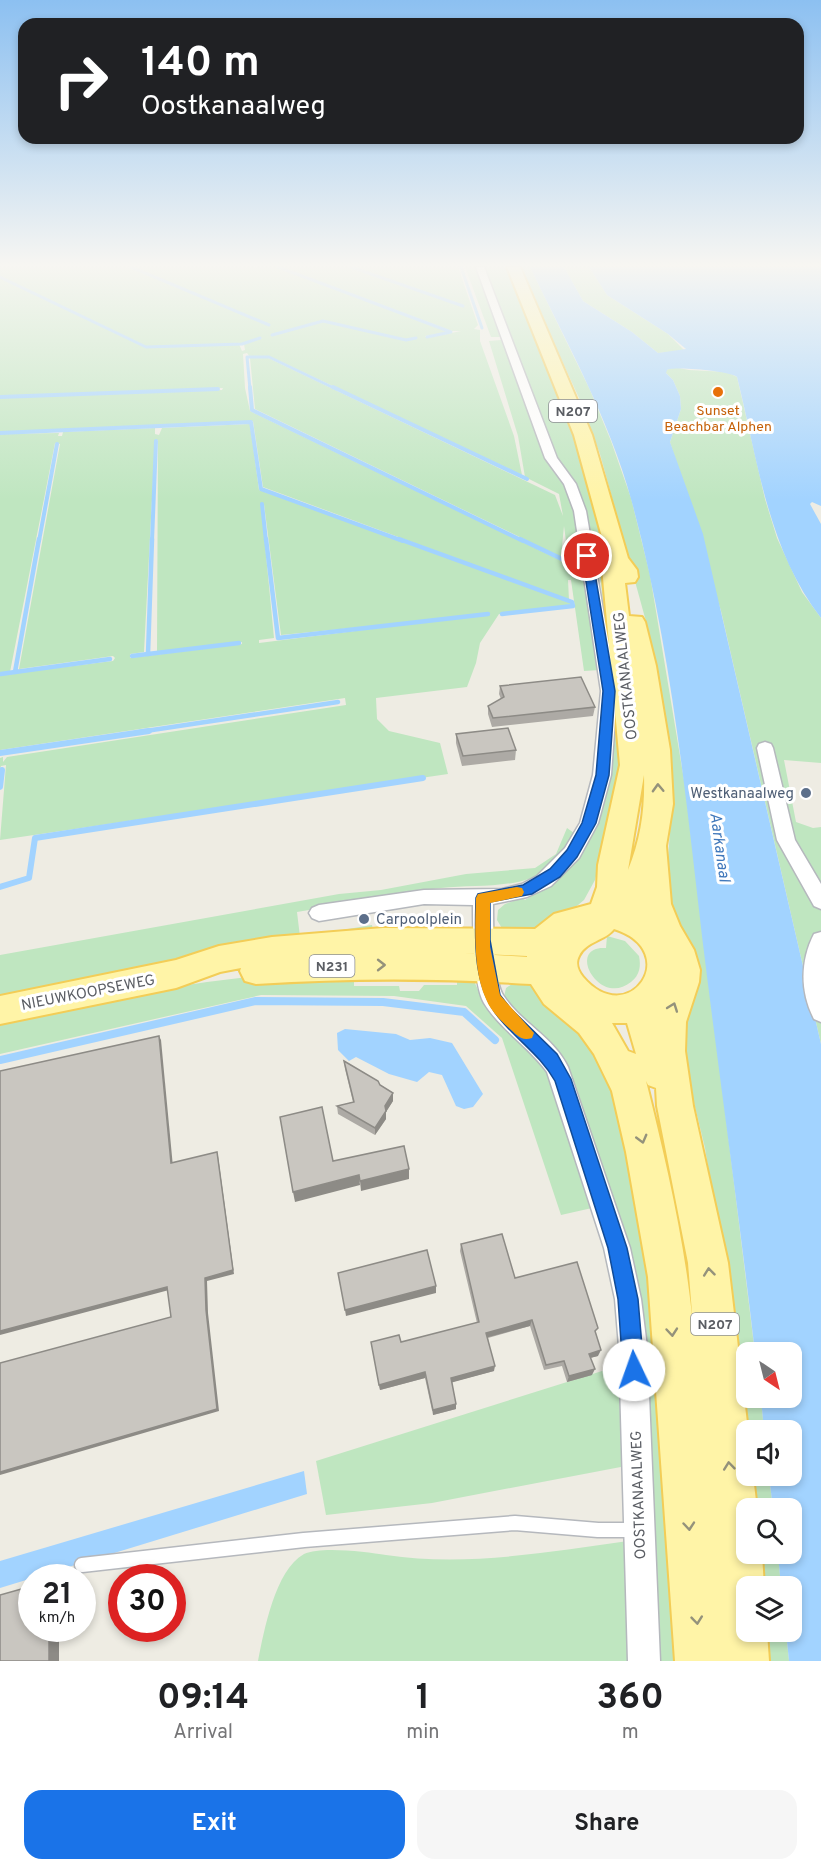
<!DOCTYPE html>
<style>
:root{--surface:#fff;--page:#f6f6f6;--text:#202124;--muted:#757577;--accent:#1a73e8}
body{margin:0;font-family:Overpass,sans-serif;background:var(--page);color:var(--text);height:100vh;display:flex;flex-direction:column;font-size:22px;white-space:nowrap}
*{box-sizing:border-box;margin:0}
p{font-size:20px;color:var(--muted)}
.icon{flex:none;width:33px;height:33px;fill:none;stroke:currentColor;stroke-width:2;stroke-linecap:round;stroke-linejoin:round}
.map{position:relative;height:1661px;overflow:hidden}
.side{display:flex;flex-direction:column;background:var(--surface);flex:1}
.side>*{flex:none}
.top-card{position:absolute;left:18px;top:18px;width:786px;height:126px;border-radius:18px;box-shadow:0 3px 9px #0003;background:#202124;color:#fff;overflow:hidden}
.needle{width:39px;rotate:145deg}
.controls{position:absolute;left:736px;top:1342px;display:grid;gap:12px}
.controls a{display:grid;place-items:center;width:66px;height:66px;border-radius:12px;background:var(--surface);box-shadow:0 3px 9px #0003;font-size:30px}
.speed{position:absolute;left:18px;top:1564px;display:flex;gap:12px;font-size:30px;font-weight:700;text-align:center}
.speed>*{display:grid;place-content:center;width:78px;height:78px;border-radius:50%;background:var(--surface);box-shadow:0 3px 9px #0003;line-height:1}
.speed small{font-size:15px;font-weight:400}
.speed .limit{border:9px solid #d22;background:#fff;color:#111}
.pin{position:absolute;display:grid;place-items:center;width:51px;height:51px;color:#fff;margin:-26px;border:3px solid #fff;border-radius:50%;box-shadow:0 2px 6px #0007}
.me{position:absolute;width:66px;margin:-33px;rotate:357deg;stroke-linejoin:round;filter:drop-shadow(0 0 4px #0008)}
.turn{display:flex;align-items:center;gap:21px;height:126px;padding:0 24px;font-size:27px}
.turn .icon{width:78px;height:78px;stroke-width:2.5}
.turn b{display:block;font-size:42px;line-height:51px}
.eta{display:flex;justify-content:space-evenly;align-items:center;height:102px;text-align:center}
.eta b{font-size:36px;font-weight:700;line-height:42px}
.action{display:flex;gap:12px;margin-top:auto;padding:12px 24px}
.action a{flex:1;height:69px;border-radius:18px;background:var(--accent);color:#fff;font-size:24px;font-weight:700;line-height:69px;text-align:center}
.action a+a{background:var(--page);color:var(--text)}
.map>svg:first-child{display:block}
.green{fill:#bfe6c0;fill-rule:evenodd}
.water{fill:#a2d3ff}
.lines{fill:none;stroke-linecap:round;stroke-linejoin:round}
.stream-far4{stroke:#a2d3ff;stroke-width:3}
.stream-far3{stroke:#a2d3ff;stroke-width:4}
.stream-far2{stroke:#a2d3ff;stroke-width:4.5}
.stream-far1{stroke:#a2d3ff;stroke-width:6}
.stream{stroke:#a2d3ff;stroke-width:8}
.service-casing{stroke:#b5b8bd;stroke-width:17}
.minor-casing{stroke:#b5b8bd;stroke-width:3}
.primary-casing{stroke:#f3cd57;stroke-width:4}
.service{stroke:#fff;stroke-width:14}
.minor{fill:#fff;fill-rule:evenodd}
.primary{fill:#fff4a7;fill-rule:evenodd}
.wall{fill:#adaaa5}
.shaded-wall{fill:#8d8b86}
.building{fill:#c9c6c0;stroke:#8d8b86;stroke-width:1.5}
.oneway{stroke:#94927b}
.route{fill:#1a73e8;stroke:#114b97;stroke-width:1.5}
.slow{fill:#f59e0b}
.food-dot{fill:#e8710a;stroke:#fff;stroke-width:2}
.service-dot{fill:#5c6f8a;stroke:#fff;stroke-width:2}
.labels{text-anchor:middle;stroke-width:6;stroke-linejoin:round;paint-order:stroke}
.far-food-label{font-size:14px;fill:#c56008;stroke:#fff}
.shield{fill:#fff;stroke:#8c8e92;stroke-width:1.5}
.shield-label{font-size:14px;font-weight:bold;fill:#5b5e64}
.street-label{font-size:15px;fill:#5b5e64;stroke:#fff}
.service-label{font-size:15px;fill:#4e5e75;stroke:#fff;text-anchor:end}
.water-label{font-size:16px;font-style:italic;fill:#4078bb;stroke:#fff}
</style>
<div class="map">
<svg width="821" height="1661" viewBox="0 0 821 1661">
<rect width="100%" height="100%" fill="#eeece3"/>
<!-- green -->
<g class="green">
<path d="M0,267H128L269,325L132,267H276L448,332L425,336L427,338L461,331H452L281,267H349L463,307L354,267H458L478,325L474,329L480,330V341L514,436L522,475L269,356H264L555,495L563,516L559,494L525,477L518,436L489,341L501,340L543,450L567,487L574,503L600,670L584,671L571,580H568L569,600L263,487L253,421L0,432V398L222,390L223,388L0,396V277L146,348L239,344L242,351L245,350L244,344L263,338L243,343L147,347L0,276ZM247,353L250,357L256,356L250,358L255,409L561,557L564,526L570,571L564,562L250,411L245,388L243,354Z"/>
<polygon points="465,267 476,267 500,337 491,337"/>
<polygon points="485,267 509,267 560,385 604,531 614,652 608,646 601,584 585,510 571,478 557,458 519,364"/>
<polygon points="519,267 530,267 590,390 611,441 631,498 650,575 685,786 755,1353 747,1353 747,1398 761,1398 764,1431 747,1431 747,1476 769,1476 773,1509 750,1509 730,1310 705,1148 686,1070 667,873 672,803 659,688 647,625 600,454 579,398"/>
<polygon points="564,267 589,267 607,295 668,334 685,351 658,353 632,332 583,301"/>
<polygon points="674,367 689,370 727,372 737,377 765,499 777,538 802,592 821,618 821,763 784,760 796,822 813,828 821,827 821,1044 721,611 670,442 681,409 680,396 673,380 666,373 666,370"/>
<path d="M250,424L259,490L572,602L571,605L499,614L480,643L476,663L467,687L376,698L377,719L389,731L440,743L448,774L0,840L6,765L1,766L0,769V758L3,757V762L7,757L346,705L345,698L0,750V675L113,661L115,658L113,656L19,669L60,444L55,443L10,672L0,673V434L59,433L58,436H62L63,432L155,428V434L159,435L162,428ZM158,440L157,652L242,642V644L130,658V654L144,652L155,441ZM261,503L264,504L281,635L491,614L259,643V640L274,638Z"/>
<polygon points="622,695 620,760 613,813 595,880 584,900 578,905 537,931 503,930 497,920 498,910 505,904 522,898 525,900 556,882 588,841 611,769 614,750 614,699"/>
<path d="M567,828L574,833C567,850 550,871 532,878C504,888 470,885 441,888C393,893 345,904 297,912L300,937L372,925L373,931L0,997V955L339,894L381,890L466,874L535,868L556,854Z"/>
<path d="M607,936L625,941L639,956C641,966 640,975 631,982C599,1008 565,945 606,948Z"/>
<polygon points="281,973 354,978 354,986 399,986 400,991 419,991 424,985 457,985 457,977 474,981 484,1003 532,1051 550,1075 592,1208 561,1215 502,1038 466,1006 394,996 261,995 0,1054 0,1024 116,996 207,982"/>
<polygon points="515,982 530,984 585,1034 611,1085 623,1131 649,1262 676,1661 655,1661 615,1205 576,1086 564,1062 504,997 506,988"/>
<polygon points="618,1366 626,1466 432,1503 326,1515 316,1461"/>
<path d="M628,1541L630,1661H258C264,1631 275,1570 304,1554C321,1546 367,1552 386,1555C467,1567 548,1552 628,1541Z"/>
<polygon points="755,1554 778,1554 781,1587 758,1587"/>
<polygon points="758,1632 786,1632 789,1661 759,1661"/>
</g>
<!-- water -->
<g class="water">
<path d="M530,267H564L583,301L632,332L658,353L686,349L668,334L607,295L589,267H821V506L812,502L810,504L821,524V618C767,548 758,460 737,377C730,371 674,366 667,370L666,373L673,380L680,396L681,409L670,442L703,534L821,1044V1661H789L786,1632H792V1587H781L778,1554H792V1509H773L769,1476H792V1431H764L761,1398H792V1353H755C739,1214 719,1075 702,936C685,789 670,641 631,499C609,418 566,342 530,267Z"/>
<polygon points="345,1029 396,1034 410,1040 430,1038 452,1043 483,1094 473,1107 464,1109 456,1106 442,1075 429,1072 417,1082 389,1074 356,1057 349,1061 338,1050 337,1033"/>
<polygon points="304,1471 307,1494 0,1588 0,1561"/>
</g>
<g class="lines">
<!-- stream-far4 -->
<g class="stream-far4">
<polyline points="131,267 269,325"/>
<polyline points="278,267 451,332 427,337"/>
<polyline points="351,267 463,306"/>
<polyline points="461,267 482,328"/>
<polyline points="0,277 146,347 242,344 260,338"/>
<polyline points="272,335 323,321 406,340 416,338"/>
<polyline points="250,389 247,357 269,357 336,389"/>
</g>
<!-- stream-far3 -->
<g class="stream-far3">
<polyline points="250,387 252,410 523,541"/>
<polyline points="333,387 527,479"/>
<polyline points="0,397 218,389"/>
<polyline points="0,433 251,422 261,489 403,541"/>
<polyline points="262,504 266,541"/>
<polyline points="39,541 57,444"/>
<polyline points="152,541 156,441"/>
</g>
<!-- stream-far2 -->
<g class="stream-far2">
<polyline points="39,539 15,672 110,659"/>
<polyline points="152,539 148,654 239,643"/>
<polyline points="266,539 278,638 488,614"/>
<polyline points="399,539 572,602 573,606 502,614"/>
<polyline points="520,539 564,560"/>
<polyline points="132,656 148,654"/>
<polyline points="1,674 15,672"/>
<polyline points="139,732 338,702"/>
</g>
<!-- stream-far1 -->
<g class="stream-far1">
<polyline points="0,753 149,731"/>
<polyline points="0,787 2,770"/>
<polyline points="0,887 29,878 35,838 423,778"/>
</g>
<!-- stream -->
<polyline class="stream" points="0,1060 256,1001 383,1002 464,1012 495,1040"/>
<!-- service casing -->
<g class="service-casing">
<polyline id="service" points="82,1565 304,1540 515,1523 598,1530 636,1530"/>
</g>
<!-- minor casing -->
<g class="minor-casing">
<g id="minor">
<path d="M476,267H484L557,458L576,484L586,511L617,691L611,775L598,823L579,858L551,886L527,897L493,904C493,925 493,979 503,995C521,1023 554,1037 568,1067L630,1248L641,1299L647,1347L660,1661H628L619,1347L615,1299L604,1248L547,1072C529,1047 500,1029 484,1003C473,984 473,928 473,905L424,904L319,921L312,918L309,913L312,908L319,905L424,890L502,889L522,884L537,876L565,848L580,823L593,775L601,691L574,511L564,484L545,458Z"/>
<polygon points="765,742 771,744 773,748 795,840 821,884 821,909 814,906 777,840 757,748 759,744"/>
<path d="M821,932V1022L814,1019C800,992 800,961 814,934Z"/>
</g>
</g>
<!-- primary casing -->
<g class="primary-casing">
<path id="primary" d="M507,267H520L592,435L628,558L637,570L638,577L635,582L625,583L629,616L642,617L645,622L656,666L670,750L673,804L666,846L671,904L680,926L694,950L700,970L699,982L686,1022L685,1051L693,1106L728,1263L748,1431L747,1476H753L757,1509H747V1554H762L764,1587H747V1632H767L769,1661H675L648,1277L626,1152L612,1091L594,1054L579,1033L544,1004L531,984C437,978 351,978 256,984L245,981L240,971L241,968L220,972L176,988L0,1024V996L176,960L219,946L272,937L383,928L535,929L554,914L591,904L597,887L598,865L620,765L602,567L608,559L574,435ZM644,775C645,809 641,838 628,870ZM614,929C684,951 629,1031 583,977C578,971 575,963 579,956C586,941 605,941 614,929ZM464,953L527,956V957ZM612,1023H627L636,1054L628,1051ZM646,1081L648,1085L656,1088L657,1106L688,1263L693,1325C685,1242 666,1161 646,1081Z"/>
</g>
<!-- service -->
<use href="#service" class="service"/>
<!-- minor -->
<use href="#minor" class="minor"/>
<!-- primary -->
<use href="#primary" class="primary"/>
</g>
<!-- wall -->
<g class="wall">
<polygon points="500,686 595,707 593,716 492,727 488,714 488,706 501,699 499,694"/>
<polygon points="456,734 516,750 515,760 462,766 456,743"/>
<polygon points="344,1061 393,1093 393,1101 386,1112 386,1119 375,1135 338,1114 337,1106 353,1102 345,1069"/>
<polygon points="461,1244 515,1278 596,1333 598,1356 590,1358 592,1375 567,1382 562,1366 544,1370 530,1326 488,1338 494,1371 452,1382 456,1404 456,1409 433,1415 425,1378 380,1390 371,1342 401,1342 477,1323 460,1251"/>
</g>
<!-- shaded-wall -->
<g class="shaded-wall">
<polygon points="159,1036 161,1040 173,1167 171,1163"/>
<polygon points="393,1093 393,1101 386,1112 386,1119 375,1135 375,1128 385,1106"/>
<polygon points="217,1152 218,1156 234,1274 207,1281 208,1313 219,1411 0,1475 0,1472 206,1310 205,1278"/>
<polygon points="409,1169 409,1179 361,1191 360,1181"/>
<polygon points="359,1175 360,1185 295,1202 293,1192"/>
<polygon points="436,1286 436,1293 346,1316 345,1310"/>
<polygon points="167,1287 169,1290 0,1335 0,1331"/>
<polygon points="532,1320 530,1326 485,1338 486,1333"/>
<polygon points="601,1350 598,1356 586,1359 589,1354"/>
<polygon points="495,1366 494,1371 450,1383 451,1378"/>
<polygon points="595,1369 592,1375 567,1382 569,1376"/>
<polygon points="425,1372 425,1378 380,1390 379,1385"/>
<polygon points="456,1404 456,1409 433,1415 433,1410"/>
<rect x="49" y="1629" width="10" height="32"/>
</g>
<!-- building -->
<g class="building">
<polygon points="581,677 595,707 493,718 488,706 504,697 500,686"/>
<polygon points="508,728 516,750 463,756 456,734"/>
<polygon points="159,1036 171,1163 217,1152 233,1270 205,1278 206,1310 217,1409 0,1472 0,1363 171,1317 167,1287 0,1331 0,1071"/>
<polygon points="344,1061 378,1081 380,1085 393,1093 385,1106 386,1111 375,1128 337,1106 354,1102"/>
<polygon points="322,1107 333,1161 404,1146 409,1169 360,1181 359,1175 293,1192 280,1117"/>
<polygon points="502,1234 515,1278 577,1262 598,1328 595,1331 601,1350 589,1354 595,1369 569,1376 564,1361 546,1365 532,1320 486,1333 495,1366 451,1378 456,1404 433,1410 425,1372 379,1385 371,1342 399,1335 401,1342 479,1322 461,1244"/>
<polygon points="427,1250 436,1286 345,1310 338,1273"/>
<polygon points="32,1586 32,1629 49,1629 49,1661 0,1661 0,1595"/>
</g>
<!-- one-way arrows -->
<defs><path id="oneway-chevron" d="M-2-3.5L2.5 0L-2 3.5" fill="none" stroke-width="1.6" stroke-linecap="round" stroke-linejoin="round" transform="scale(1.5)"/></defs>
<g class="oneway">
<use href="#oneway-chevron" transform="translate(658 788) rotate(-92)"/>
<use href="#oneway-chevron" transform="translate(381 965)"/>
<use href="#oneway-chevron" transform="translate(673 1007) rotate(-70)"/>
<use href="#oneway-chevron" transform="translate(642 1139) rotate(75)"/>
<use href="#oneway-chevron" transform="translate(709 1272) rotate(-96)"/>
<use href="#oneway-chevron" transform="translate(672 1332) rotate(85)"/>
<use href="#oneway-chevron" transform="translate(729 1466) rotate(-96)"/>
<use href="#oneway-chevron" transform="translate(689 1526) rotate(85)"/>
<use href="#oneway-chevron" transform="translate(697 1620) rotate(84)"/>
</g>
<!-- sky -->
<linearGradient id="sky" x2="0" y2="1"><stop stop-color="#8cc0f1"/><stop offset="0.53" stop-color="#f7f6f2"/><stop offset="1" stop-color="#f7f6f2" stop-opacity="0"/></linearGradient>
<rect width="821" height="500" fill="url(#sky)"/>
<!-- route -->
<path class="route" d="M587,553L592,556L615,691L609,775L596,823L577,857L560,877L532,894L490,902V940L500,995L511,1009L557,1054L571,1079L627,1248L638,1299L644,1370L641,1377L634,1380L626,1377L623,1370L618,1299L608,1248L555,1081C541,1056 518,1041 500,1019C472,987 475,938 476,898L478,894L523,885L550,869L567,850L582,823L596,775L603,691L582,556Z"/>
<!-- slow -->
<path class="slow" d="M517,887L522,888L524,892L522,896L490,903V947L500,995L534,1033L532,1038C521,1042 516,1034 509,1028C500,1020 490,1010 486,999C473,972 475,928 476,898L478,894Z"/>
<!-- markers -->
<circle class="food-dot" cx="718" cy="392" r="6"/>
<g class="service-dot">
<circle cx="806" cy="793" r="6"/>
<circle cx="364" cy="919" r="6"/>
</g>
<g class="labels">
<!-- far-food labels -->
<g class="far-food-label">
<text x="718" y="415">Sunset<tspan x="718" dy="16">Beachbar Alphen</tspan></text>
</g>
<!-- shield labels -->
<g class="shield">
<rect x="549" y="400" width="48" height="22" rx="4.5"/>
<rect x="309.5" y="955" width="45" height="22" rx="4.5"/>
<rect x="691" y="1313" width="48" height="22" rx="4.5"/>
</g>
<g class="shield-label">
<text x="573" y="416">N207</text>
<text x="332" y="971">N231</text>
<text x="715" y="1329">N207</text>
</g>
<!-- street labels -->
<g class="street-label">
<text transform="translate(625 676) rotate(-96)" y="5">OOSTKANAALWEG</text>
<text transform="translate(88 992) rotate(-11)" y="5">NIEUWKOOPSEWEG</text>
<text transform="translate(638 1495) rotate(-92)" y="5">OOSTKANAALWEG</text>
</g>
<!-- service labels -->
<g class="service-label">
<text x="794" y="798">Westkanaalweg</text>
<text x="376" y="924" text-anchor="start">Carpoolplein</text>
</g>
<!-- water labels -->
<g class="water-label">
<text transform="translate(721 847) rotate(82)" y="6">Aarkanaal</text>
</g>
</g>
</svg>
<div class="controls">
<a><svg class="needle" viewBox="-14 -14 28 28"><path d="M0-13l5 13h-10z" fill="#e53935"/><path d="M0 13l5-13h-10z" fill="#757577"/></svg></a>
<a><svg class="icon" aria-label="sound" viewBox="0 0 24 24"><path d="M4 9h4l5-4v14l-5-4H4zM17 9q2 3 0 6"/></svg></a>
<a><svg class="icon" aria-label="search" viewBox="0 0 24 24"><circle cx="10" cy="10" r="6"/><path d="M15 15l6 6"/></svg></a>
<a><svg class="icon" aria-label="layers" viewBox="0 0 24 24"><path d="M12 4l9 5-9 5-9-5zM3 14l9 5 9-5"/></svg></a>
</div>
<div class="speed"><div>21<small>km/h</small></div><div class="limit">30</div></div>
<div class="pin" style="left:587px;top:556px;background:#d93025"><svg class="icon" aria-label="arrive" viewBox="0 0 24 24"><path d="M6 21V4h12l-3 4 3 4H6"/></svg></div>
<svg class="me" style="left:634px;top:1370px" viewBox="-20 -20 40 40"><circle r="19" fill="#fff"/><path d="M0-13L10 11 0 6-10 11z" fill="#1a73e8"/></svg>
<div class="top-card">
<div class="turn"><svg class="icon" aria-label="right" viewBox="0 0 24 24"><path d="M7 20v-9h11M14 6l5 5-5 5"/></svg><div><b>140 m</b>Oostkanaalweg</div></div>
</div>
</div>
<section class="side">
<div class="eta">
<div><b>09:14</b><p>Arrival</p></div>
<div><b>1</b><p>min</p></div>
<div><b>360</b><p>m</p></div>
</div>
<div class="action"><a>Exit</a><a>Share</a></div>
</section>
